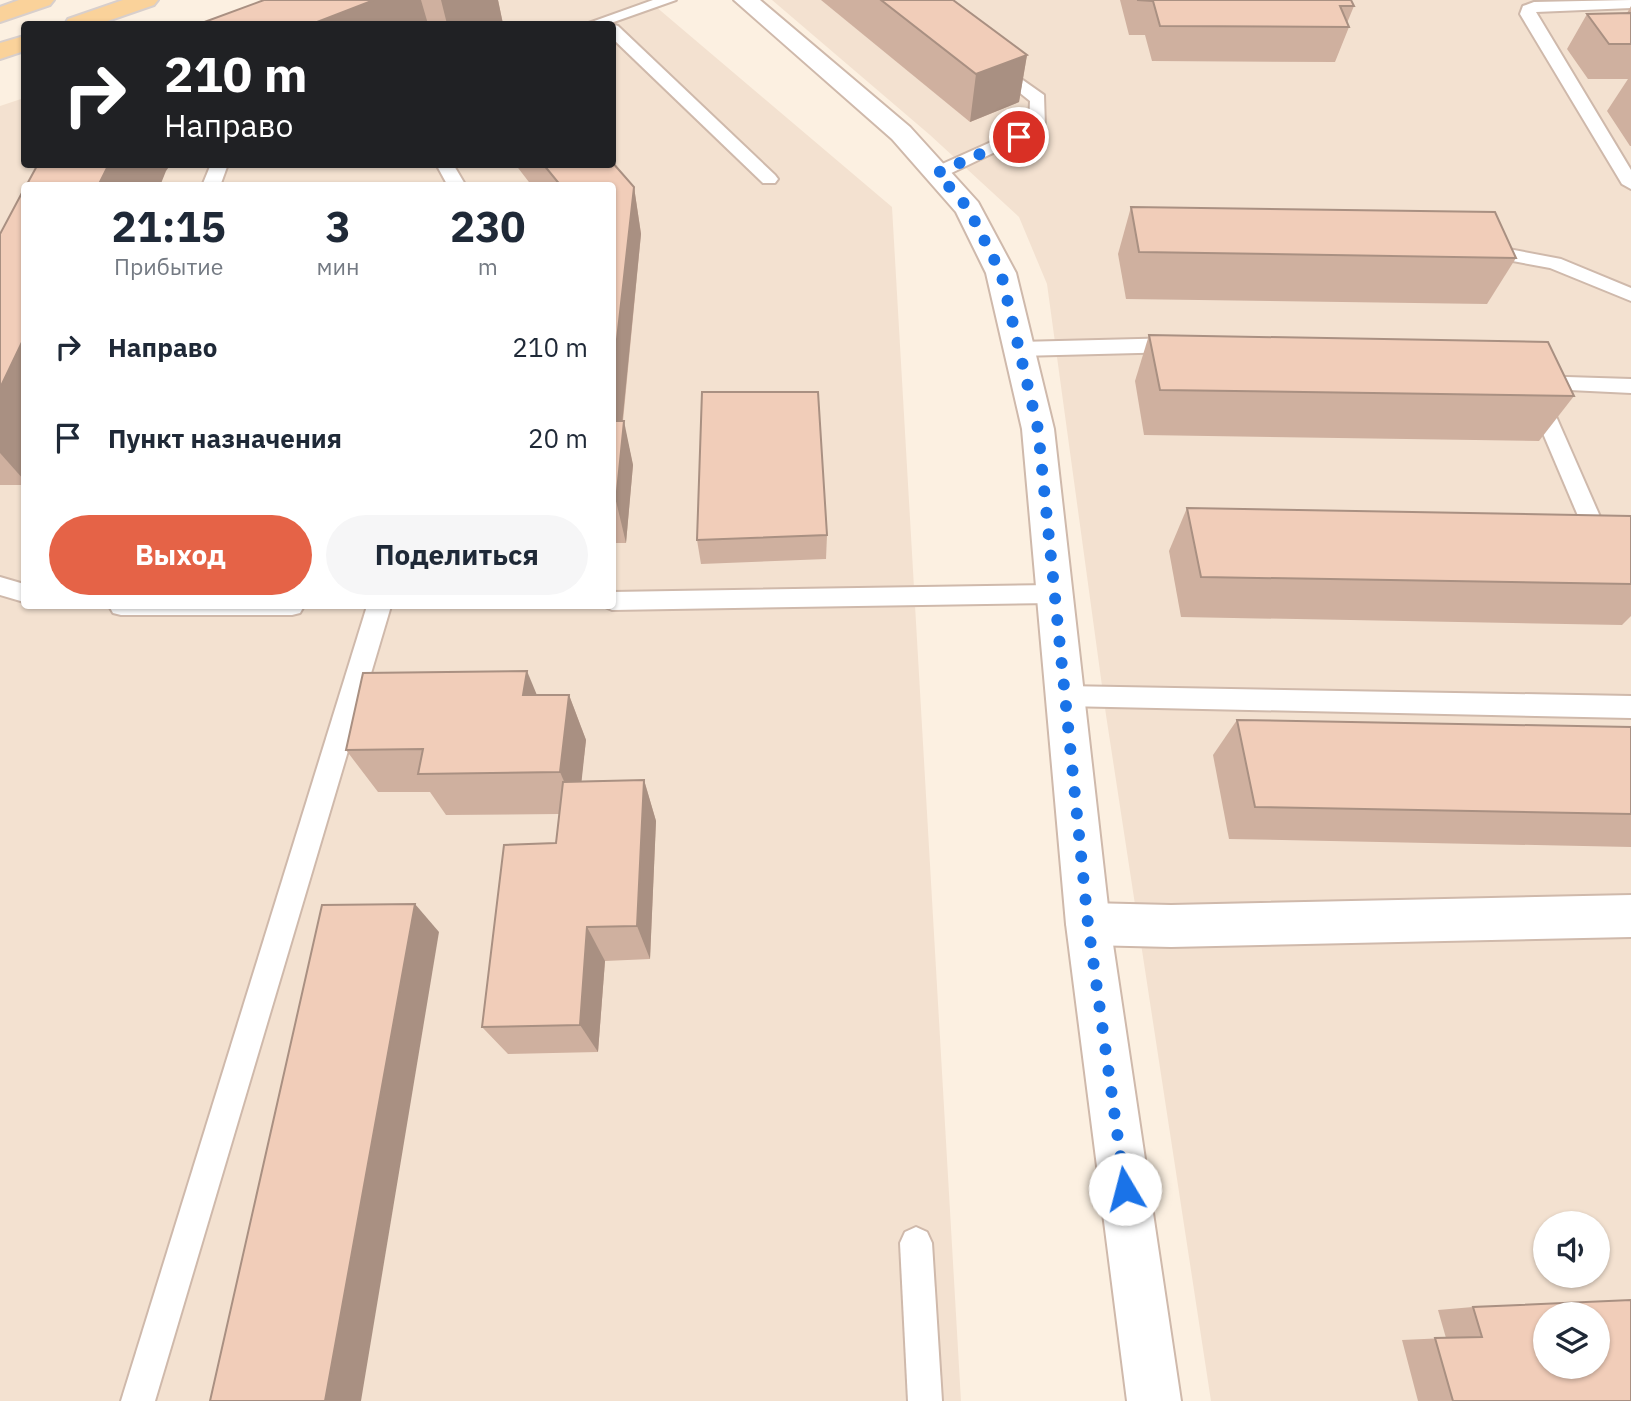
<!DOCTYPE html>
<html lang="ru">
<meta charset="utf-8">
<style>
:root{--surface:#fff;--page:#f6f6f7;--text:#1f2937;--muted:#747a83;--accent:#e56347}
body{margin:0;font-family:"IBM Plex Sans",sans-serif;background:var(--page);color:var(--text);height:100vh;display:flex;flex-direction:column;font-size:26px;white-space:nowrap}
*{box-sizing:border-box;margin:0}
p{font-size:23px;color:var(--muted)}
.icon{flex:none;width:38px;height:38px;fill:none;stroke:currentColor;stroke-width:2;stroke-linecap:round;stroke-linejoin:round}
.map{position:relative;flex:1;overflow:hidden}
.sheet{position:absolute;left:21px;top:182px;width:595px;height:427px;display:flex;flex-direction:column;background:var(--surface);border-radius:7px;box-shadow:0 2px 5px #0004}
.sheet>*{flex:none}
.banner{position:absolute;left:21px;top:21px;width:595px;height:147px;border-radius:7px;box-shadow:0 2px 5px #0004;background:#202124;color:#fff;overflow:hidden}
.tools{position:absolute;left:1533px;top:1211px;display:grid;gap:14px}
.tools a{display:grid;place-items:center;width:77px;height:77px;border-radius:50%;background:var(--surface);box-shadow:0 2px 5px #0004;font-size:35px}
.pin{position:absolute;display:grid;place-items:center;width:60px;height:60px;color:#fff;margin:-30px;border:4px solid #fff;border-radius:50%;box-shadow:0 2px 7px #0007}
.me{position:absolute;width:77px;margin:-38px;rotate:352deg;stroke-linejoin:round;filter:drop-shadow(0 0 5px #0008)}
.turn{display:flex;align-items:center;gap:24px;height:147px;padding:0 28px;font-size:32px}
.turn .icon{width:91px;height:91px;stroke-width:2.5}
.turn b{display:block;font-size:49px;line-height:60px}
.eta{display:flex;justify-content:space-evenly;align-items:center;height:119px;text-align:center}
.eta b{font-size:42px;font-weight:800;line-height:49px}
.primary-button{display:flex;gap:14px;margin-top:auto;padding:14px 28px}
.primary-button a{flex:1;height:80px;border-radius:42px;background:var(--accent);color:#fff;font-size:28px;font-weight:800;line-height:80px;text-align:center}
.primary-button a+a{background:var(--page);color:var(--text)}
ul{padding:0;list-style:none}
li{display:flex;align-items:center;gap:21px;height:91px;padding:0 28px}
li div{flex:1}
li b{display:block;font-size:26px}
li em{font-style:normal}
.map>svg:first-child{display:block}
.residential{fill:#f3e1d0;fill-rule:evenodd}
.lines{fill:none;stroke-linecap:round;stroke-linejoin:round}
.service-casing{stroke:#cfb9ab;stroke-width:4}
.minor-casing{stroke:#cfb9ab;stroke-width:4}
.tertiary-casing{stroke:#cfb9ab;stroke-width:4}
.primary-casing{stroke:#d8cfcc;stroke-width:4}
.service{fill:#fff;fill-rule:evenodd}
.minor{fill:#fff;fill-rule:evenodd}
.tertiary{fill:#fff;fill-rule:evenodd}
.primary{fill:#fad29a;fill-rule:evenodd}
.wall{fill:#cfb09f}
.shaded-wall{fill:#a99082}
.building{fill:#f1cdb9;stroke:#a99082;stroke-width:2;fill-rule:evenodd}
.route{stroke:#1a73e8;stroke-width:12;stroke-dasharray:0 21.6}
</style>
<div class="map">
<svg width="1631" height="1401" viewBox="0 0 1631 1401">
<rect width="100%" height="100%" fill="#fcf0e1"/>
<!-- residential -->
<g class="residential">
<path d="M306,0H648L892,207L961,1401H0V106L24,98V164H612V24H235ZM24,186H612V606H24Z"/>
<path d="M772,0H1631V1401H1211L1106,715L1047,284L1019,217L930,135ZM1545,1223H1598V1276H1545ZM1545,1314H1598V1367H1545Z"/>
</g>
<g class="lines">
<!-- service casing -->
<g class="service-casing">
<g id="service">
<polygon points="653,0 676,0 608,24 586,24"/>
<polygon points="1631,0 1631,8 1536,12 1631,170 1631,189 1622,184 1520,14 1523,6 1534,2"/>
<polygon points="611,24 612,24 618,26 775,175 778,179 775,183 763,183 612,38"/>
<polygon points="996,61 1044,95 1045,128 943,177 931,177 928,173 931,169 1029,125 1030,101 990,69 990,63"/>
<polygon points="211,164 228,164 220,186 202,186"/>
<polygon points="436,164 453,164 466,186 448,186"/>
<polygon points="1482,244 1561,259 1631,288 1631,301 1550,268 1475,254 1473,250"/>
<polygon points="1178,338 1188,345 1178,352 1019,356 1009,349 1019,342"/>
<polygon points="1535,376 1631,379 1631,393 1528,388 1525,383"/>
<polygon points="1538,391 1545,393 1548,398 1612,544 1609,550 1601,553 1593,550 1590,544 1528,398 1531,393"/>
<polygon points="0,577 24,584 24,602 0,595"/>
<polygon points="1053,585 1061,587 1065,594 1061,601 1053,603 612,610 603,606 612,606 612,592"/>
<polygon points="109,606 304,606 300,613 292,615 121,615 113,613"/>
<polygon points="367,606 391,606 155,1401 121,1401"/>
<polygon points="1064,686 1631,696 1631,718 1064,706 1055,703 1052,696 1055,689"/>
<polygon points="916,1227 927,1232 932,1243 942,1401 908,1401 900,1243 905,1232"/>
</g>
</g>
<!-- minor casing -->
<g class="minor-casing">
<polygon id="minor" points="1631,895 1631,937 1171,947 1088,945 1073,939 1066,924 1073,909 1088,903 1171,905"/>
</g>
<!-- tertiary casing -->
<g class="tertiary-casing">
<polygon id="tertiary" points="734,0 760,0 910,127 978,202 1016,273 1054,429 1110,924 1181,1401 1127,1401 1066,924 1022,429 986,273 956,212 892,139"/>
</g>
<!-- primary casing -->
<g class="primary-casing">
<g id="primary">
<polygon points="19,0 54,0 50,5 0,22 0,7"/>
<polygon points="123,0 158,0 154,5 99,24 65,24 68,19"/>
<polygon points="24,36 24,51 0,59 0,43"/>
</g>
</g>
<!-- service -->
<use href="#service" class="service"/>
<!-- minor -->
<use href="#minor" class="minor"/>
<!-- tertiary -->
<use href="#tertiary" class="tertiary"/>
<!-- primary -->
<use href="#primary" class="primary"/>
</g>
<!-- wall -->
<g class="wall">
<polygon points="264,0 498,0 503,24 199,24"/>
<polygon points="821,0 953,0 1027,55 1019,102 970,122"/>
<polygon points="1120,0 1351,0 1354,6 1347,23 1349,27 1335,62 1152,61 1145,35 1129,35"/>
<polygon points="1631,6 1631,146 1630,146 1607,111 1628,79 1588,79 1567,49 1587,14 1627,13"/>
<polygon points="515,164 612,164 634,187 641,234 623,421 633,465 626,543 612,543 612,186 532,186"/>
<polygon points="24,189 24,485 0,485 0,234"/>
<polygon points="1131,207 1516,258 1487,304 1126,299 1118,254"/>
<polygon points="1149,335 1574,396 1539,441 1144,435 1135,381"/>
<polygon points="1187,508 1631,516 1631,616 1622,625 1181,617 1169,551"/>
<polygon points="827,535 826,559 701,564 697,540"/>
<polygon points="537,695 569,695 586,740 581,781 644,780 656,821 650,959 605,961 598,1052 508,1054 482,1027 556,843 559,814 446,815 430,792 378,792 346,750"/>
<polygon points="1237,720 1631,727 1631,847 1229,839 1213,755"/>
<polygon points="1473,1307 1631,1401 1418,1401 1402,1340 1446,1338 1438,1310"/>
</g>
<!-- shaded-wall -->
<g class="shaded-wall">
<polygon points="374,0 421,0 428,24 312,24"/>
<polygon points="441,0 498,0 503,24 447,24"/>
<polygon points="1027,55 1019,102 970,122 976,74"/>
<polygon points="109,164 171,164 166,171 160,186 98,186"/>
<polygon points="634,187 641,234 618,465 612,439 612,384"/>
<polygon points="24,338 24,480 0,453 0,388"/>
<polygon points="624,421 633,465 626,543 616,501"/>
<polygon points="527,671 546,717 523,695"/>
<polygon points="569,695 586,740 578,814 560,772"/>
<polygon points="644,780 656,821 650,959 637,926"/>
<polygon points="415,904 439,932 361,1401 325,1401"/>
<polygon points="587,927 605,961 598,1052 580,1025"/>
</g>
<!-- building -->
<g class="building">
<polygon points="264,0 374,0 312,24 199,24"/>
<polygon points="881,0 953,0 1027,55 976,74"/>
<polygon points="1137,0 1351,0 1354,6 1340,6 1349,27 1160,26 1153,1"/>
<polygon points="1631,13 1631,44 1609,44 1587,14"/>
<polygon points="612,162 634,187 612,384 612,186 561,186 543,164 612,164"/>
<polygon points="38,164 109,164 98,186 26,186"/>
<polygon points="24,189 24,338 0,388 0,234"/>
<polygon points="1131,207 1495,212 1516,258 1139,252"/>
<polygon points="1149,335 1548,342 1574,396 1160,390"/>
<polygon points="702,392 818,392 827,535 697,540"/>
<polygon points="612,421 624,421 616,501 612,501"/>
<polygon points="1187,508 1631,516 1631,584 1201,577"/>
<polygon points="527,671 523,695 569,695 560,772 418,774 423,749 346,750 363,673"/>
<polygon points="1237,720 1631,727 1631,814 1255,807"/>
<polygon points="644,780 637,926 587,927 580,1025 482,1027 504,845 556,843 563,782"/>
<polygon points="415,904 325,1401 210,1401 322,905"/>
<path d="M1631,1300V1401H1453L1435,1338L1482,1337L1473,1307ZM1545,1314H1598V1367H1545Z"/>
</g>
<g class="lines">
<!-- route -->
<polyline class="route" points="1019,137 937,173 968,208 1001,273 1038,429 1088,924 1125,1189"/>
</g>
</svg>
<div class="tools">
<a><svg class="icon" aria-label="sound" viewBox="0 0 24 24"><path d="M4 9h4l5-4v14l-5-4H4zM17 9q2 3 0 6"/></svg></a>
<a><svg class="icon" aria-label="layers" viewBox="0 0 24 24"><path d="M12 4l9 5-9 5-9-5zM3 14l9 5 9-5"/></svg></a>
</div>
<div class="pin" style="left:1019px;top:137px;background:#d93025"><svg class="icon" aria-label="arrive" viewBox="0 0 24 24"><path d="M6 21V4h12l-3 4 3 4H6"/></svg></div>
<svg class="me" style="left:1125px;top:1189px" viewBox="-20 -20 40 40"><circle r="19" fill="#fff"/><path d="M0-13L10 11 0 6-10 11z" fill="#1a73e8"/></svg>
<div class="banner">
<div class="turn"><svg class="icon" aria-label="right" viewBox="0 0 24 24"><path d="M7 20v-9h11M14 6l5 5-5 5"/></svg><div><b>210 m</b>Направо</div></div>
</div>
<section class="sheet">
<div class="eta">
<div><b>21:15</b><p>Прибытие</p></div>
<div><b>3</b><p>мин</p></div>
<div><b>230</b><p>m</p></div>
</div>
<ul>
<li><svg class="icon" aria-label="right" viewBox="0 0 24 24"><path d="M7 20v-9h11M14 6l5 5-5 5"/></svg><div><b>Направо</b></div><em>210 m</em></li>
<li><svg class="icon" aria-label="arrive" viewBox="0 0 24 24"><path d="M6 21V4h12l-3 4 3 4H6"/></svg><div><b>Пункт назначения</b></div><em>20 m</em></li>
</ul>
<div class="primary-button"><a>Выход</a><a>Поделиться</a></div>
</section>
</div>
